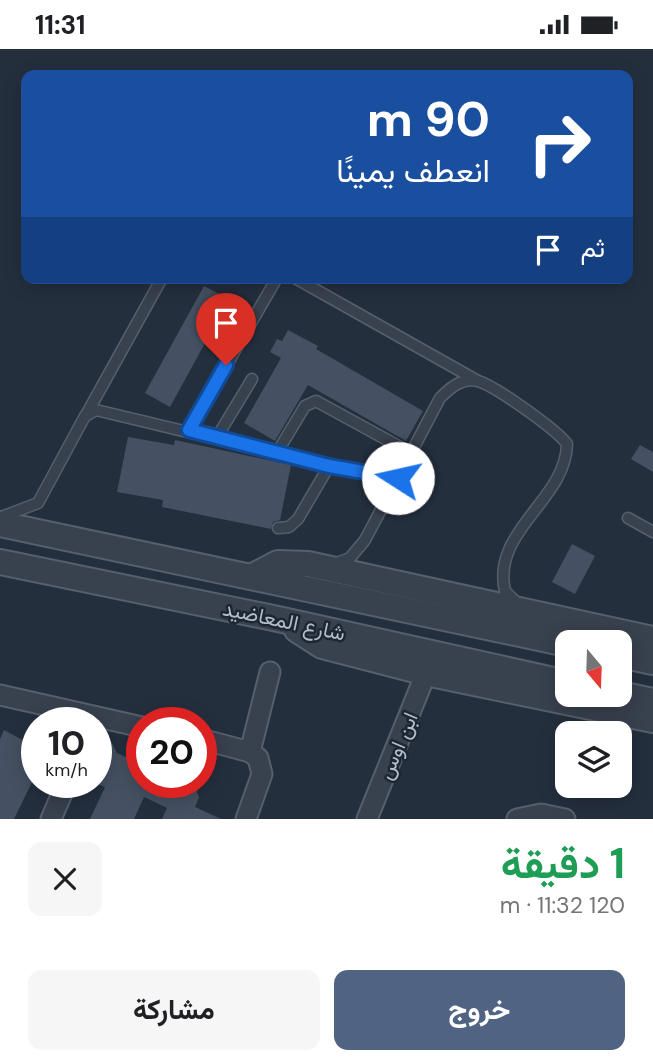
<!DOCTYPE html>
<html lang="ar">
<meta charset="utf-8">
<style>
:root{--surface:#fff;--page:#f6f6f6;--text:#202124;--muted:#757577;--accent:#506383}
body{margin:0;font-family:"DM Sans",Vazirmatn,sans-serif;background:var(--page);color:var(--text);direction:rtl;height:100vh;display:flex;flex-direction:column;font-size:26px;white-space:nowrap}
*{box-sizing:border-box;margin:0}
p{font-size:23px;color:var(--muted)}
.icon{flex:none;width:38px;height:38px;fill:none;stroke:currentColor;stroke-width:2;stroke-linecap:round;stroke-linejoin:round}
.map{position:relative;height:770px;overflow:hidden;direction:ltr}
.sheet{display:flex;flex-direction:column;background:var(--surface);flex:1}
.sheet>*{flex:none}
.top-card{position:absolute;left:21px;top:21px;width:612px;height:214px;border-radius:14px;box-shadow:0 4px 18px #0003;direction:rtl;background:#1a4fa0;color:#fff;overflow:hidden}
.needle{width:46px;rotate:161deg}
.controls{position:absolute;left:555px;top:581px;display:grid;gap:14px}
.controls a{display:grid;place-items:center;width:77px;height:77px;border-radius:14px;background:var(--surface);box-shadow:0 4px 18px #0003;font-size:35px}
.speed{position:absolute;left:21px;top:658px;display:flex;gap:14px;font-size:35px;font-weight:700;text-align:center}
.speed>*{display:grid;place-content:center;width:91px;height:91px;border-radius:50%;background:var(--surface);box-shadow:0 4px 18px #0003;line-height:1}
.speed small{font-size:18px;font-weight:400}
.speed .limit{border:10px solid #d22;background:#fff;color:#111}
.pin{position:absolute;display:grid;place-items:center;width:60px;height:60px;color:#fff;margin:-72px -30px;border-radius:50% 50% 50% 0;rotate:-45deg;box-shadow:0 0 7px #0007}
.pin .icon{rotate:45deg}
.me{position:absolute;width:77px;margin:-38px;rotate:280deg;stroke-linejoin:round;filter:drop-shadow(0 0 5px #0008)}
.turn{display:flex;align-items:center;gap:24px;height:147px;padding:0 28px;font-size:32px}
.turn .icon{width:91px;height:91px;stroke-width:2.5}
.turn b{display:block;font-size:49px;line-height:60px}
.then{display:flex;align-items:center;height:66px;padding:0 28px;background:#0003;gap:14px;font-size:26px}
.round{display:grid;place-items:center;flex:none;width:74px;height:74px;border-radius:14px;background:var(--page)}
.overview{display:flex;align-items:center;justify-content:space-between;height:119px;padding:0 28px}
h1{font-size:42px;font-weight:700;line-height:52px;color:#1e9e55}
.cta{display:flex;gap:14px;margin-top:auto;padding:14px 28px}
.cta a{flex:1;height:80px;border-radius:14px;background:var(--accent);color:#fff;font-size:28px;font-weight:700;line-height:80px;text-align:center}
.cta a+a{background:var(--page);color:var(--text)}
.status{display:flex;justify-content:space-between;align-items:center;height:49px;padding:0 35px;background:var(--surface);direction:ltr}
.status svg{height:19px;fill:currentColor}
.map>svg:first-child{display:block}
.building{fill:#455162}
.lines{fill:none;stroke-linecap:round;stroke-linejoin:round}
.service-casing{stroke:#565f6c;stroke-width:13}
.minor-casing{stroke:#565f6c;stroke-width:23}
.tertiary-casing{stroke:#565f6c;stroke-width:28}
.service{stroke:#38414e;stroke-width:10}
.minor{stroke:#38414e;stroke-width:19}
.tertiary{stroke:#38414e;stroke-width:24}
.route-casing{stroke:#114b97;stroke-width:18}
.route{stroke:#1a73e8;stroke-width:12}
.labels{text-anchor:middle;stroke-width:5;stroke-linejoin:round;paint-order:stroke}
.street-label{font-size:21px;fill:#b4bcc9;stroke:#1d2633}
</style>
<div class="status"><b>11:31</b><svg viewBox="0 0 49 12"><path d="M0 12V9h3v3zM5 12V6h3v6zM10 12V3h3v9zM15 12V0h3v12zM26 1h20v11H26zM47 4h2v5h-2z"/></svg></div>
<div class="map">
<svg width="653" height="770" viewBox="0 0 653 770">
<rect width="100%" height="100%" fill="#242f3e"/>
<!-- building -->
<g class="building">
<polygon points="204,237 229,250 170,358 145,344"/>
<polygon points="288,281 318,297 316,300 423,362 406,392 308,336 275,392 244,374 281,309 270,303 277,290 282,292"/>
<polygon points="128,388 174,396 175,391 291,416 280,471 273,473 271,480 162,458 163,451 117,443"/>
<polygon points="640,396 653,403 653,423 631,410"/>
<polygon points="572,495 595,507 575,545 552,533"/>
<polygon points="4,681 32,696 34,702 30,713 37,716 37,723 14,770 0,770 0,690"/>
<polygon points="108,687 117,704 142,715 142,733 193,733 199,748 195,758 221,770 162,770 167,759 144,748 134,770 90,770 105,738 96,734 96,693"/>
</g>
<g class="lines">
<!-- service casing -->
<g class="service-casing">
<g id="service">
<polyline points="295,229 478,332"/>
<polyline points="86,366 162,229"/>
<polyline points="189,381 277,229"/>
<polyline points="217,388 252,330"/>
<polyline points="278,402 305,357 316,352 411,404"/>
<polyline points="4,467 38,454 85,367 96,361 329,417 398,429"/>
<polyline points="628,469 653,483"/>
<polyline points="278,479 289,478 298,470 329,417"/>
<path d="M334,515L350,509L365,491L440,349C450,339 462,328 478,332C495,337 556,380 567,395C566,451 491,482 505,542L517,554"/>
</g>
</g>
<!-- minor casing -->
<g class="minor-casing">
<g id="minor">
<polyline points="0,646 142,678"/>
<polyline points="201,690 250,703 258,709 262,725 246,770"/>
<polyline points="250,703 270,623"/>
<polyline points="51,770 67,733"/>
<polyline points="367,770 426,624"/>
<polyline points="517,770 541,765 565,770"/>
</g>
</g>
<!-- tertiary casing -->
<g class="tertiary-casing">
<g id="tertiary">
<polyline points="0,475 567,595"/>
<polyline points="0,513 278,570 567,634"/>
<polyline points="251,528 278,514 308,515 653,590"/>
<polyline points="297,581 322,597 426,624 653,671"/>
<polyline points="620,606 653,613"/>
<polyline points="620,645 653,652"/>
</g>
</g>
<!-- service -->
<use href="#service" class="service"/>
<!-- minor -->
<use href="#minor" class="minor"/>
<!-- tertiary -->
<use href="#tertiary" class="tertiary"/>
</g>
<g class="lines">
<!-- route casing -->
<g class="route-casing">
<polyline id="route" points="226,316 189,381 329,417 398,429"/>
</g>
<!-- route -->
<use href="#route" class="route"/>
</g>
<g class="labels">
<!-- street labels -->
<g class="street-label">
<text transform="translate(284 572) rotate(12)" y="7">شارع المعاضيد</text>
<text transform="translate(398 697) rotate(-67)" y="7">ابن اوس</text>
</g>
</g>
</svg>
<div class="controls">
<a><svg class="needle" viewBox="-14 -14 28 28"><path d="M0-13l5 13h-10z" fill="#e53935"/><path d="M0 13l5-13h-10z" fill="#757577"/></svg></a>
<a><svg class="icon" aria-label="layers" viewBox="0 0 24 24"><path d="M12 4l9 5-9 5-9-5zM3 14l9 5 9-5"/></svg></a>
</div>
<div class="speed"><div>10<small>km/h</small></div><div class="limit">20</div></div>
<div class="pin" style="left:226px;top:316px;background:#d93025"><svg class="icon" aria-label="arrive" viewBox="0 0 24 24"><path d="M6 21V4h12l-3 4 3 4H6"/></svg></div>
<svg class="me" style="left:398px;top:429px" viewBox="-20 -20 40 40"><circle r="19" fill="#fff"/><path d="M0-13L10 11 0 6-10 11z" fill="#1a73e8"/></svg>
<div class="top-card">
<div class="turn"><svg class="icon" aria-label="right" viewBox="0 0 24 24"><path d="M7 20v-9h11M14 6l5 5-5 5"/></svg><div><b>90 m</b>انعطف يمينًا</div></div>
<div class="then">ثم<svg class="icon" aria-label="arrive" viewBox="0 0 24 24"><path d="M6 21V4h12l-3 4 3 4H6"/></svg></div>
</div>
</div>
<section class="sheet">
<div class="overview"><div><h1>1 دقيقة</h1><p>120 m · 11:32</p></div><a class="round"><svg class="icon" aria-label="close" viewBox="0 0 24 24"><path d="M6 6l12 12M18 6L6 18"/></svg></a></div>
<div class="cta"><a>خروج</a><a>مشاركة</a></div>
</section>
